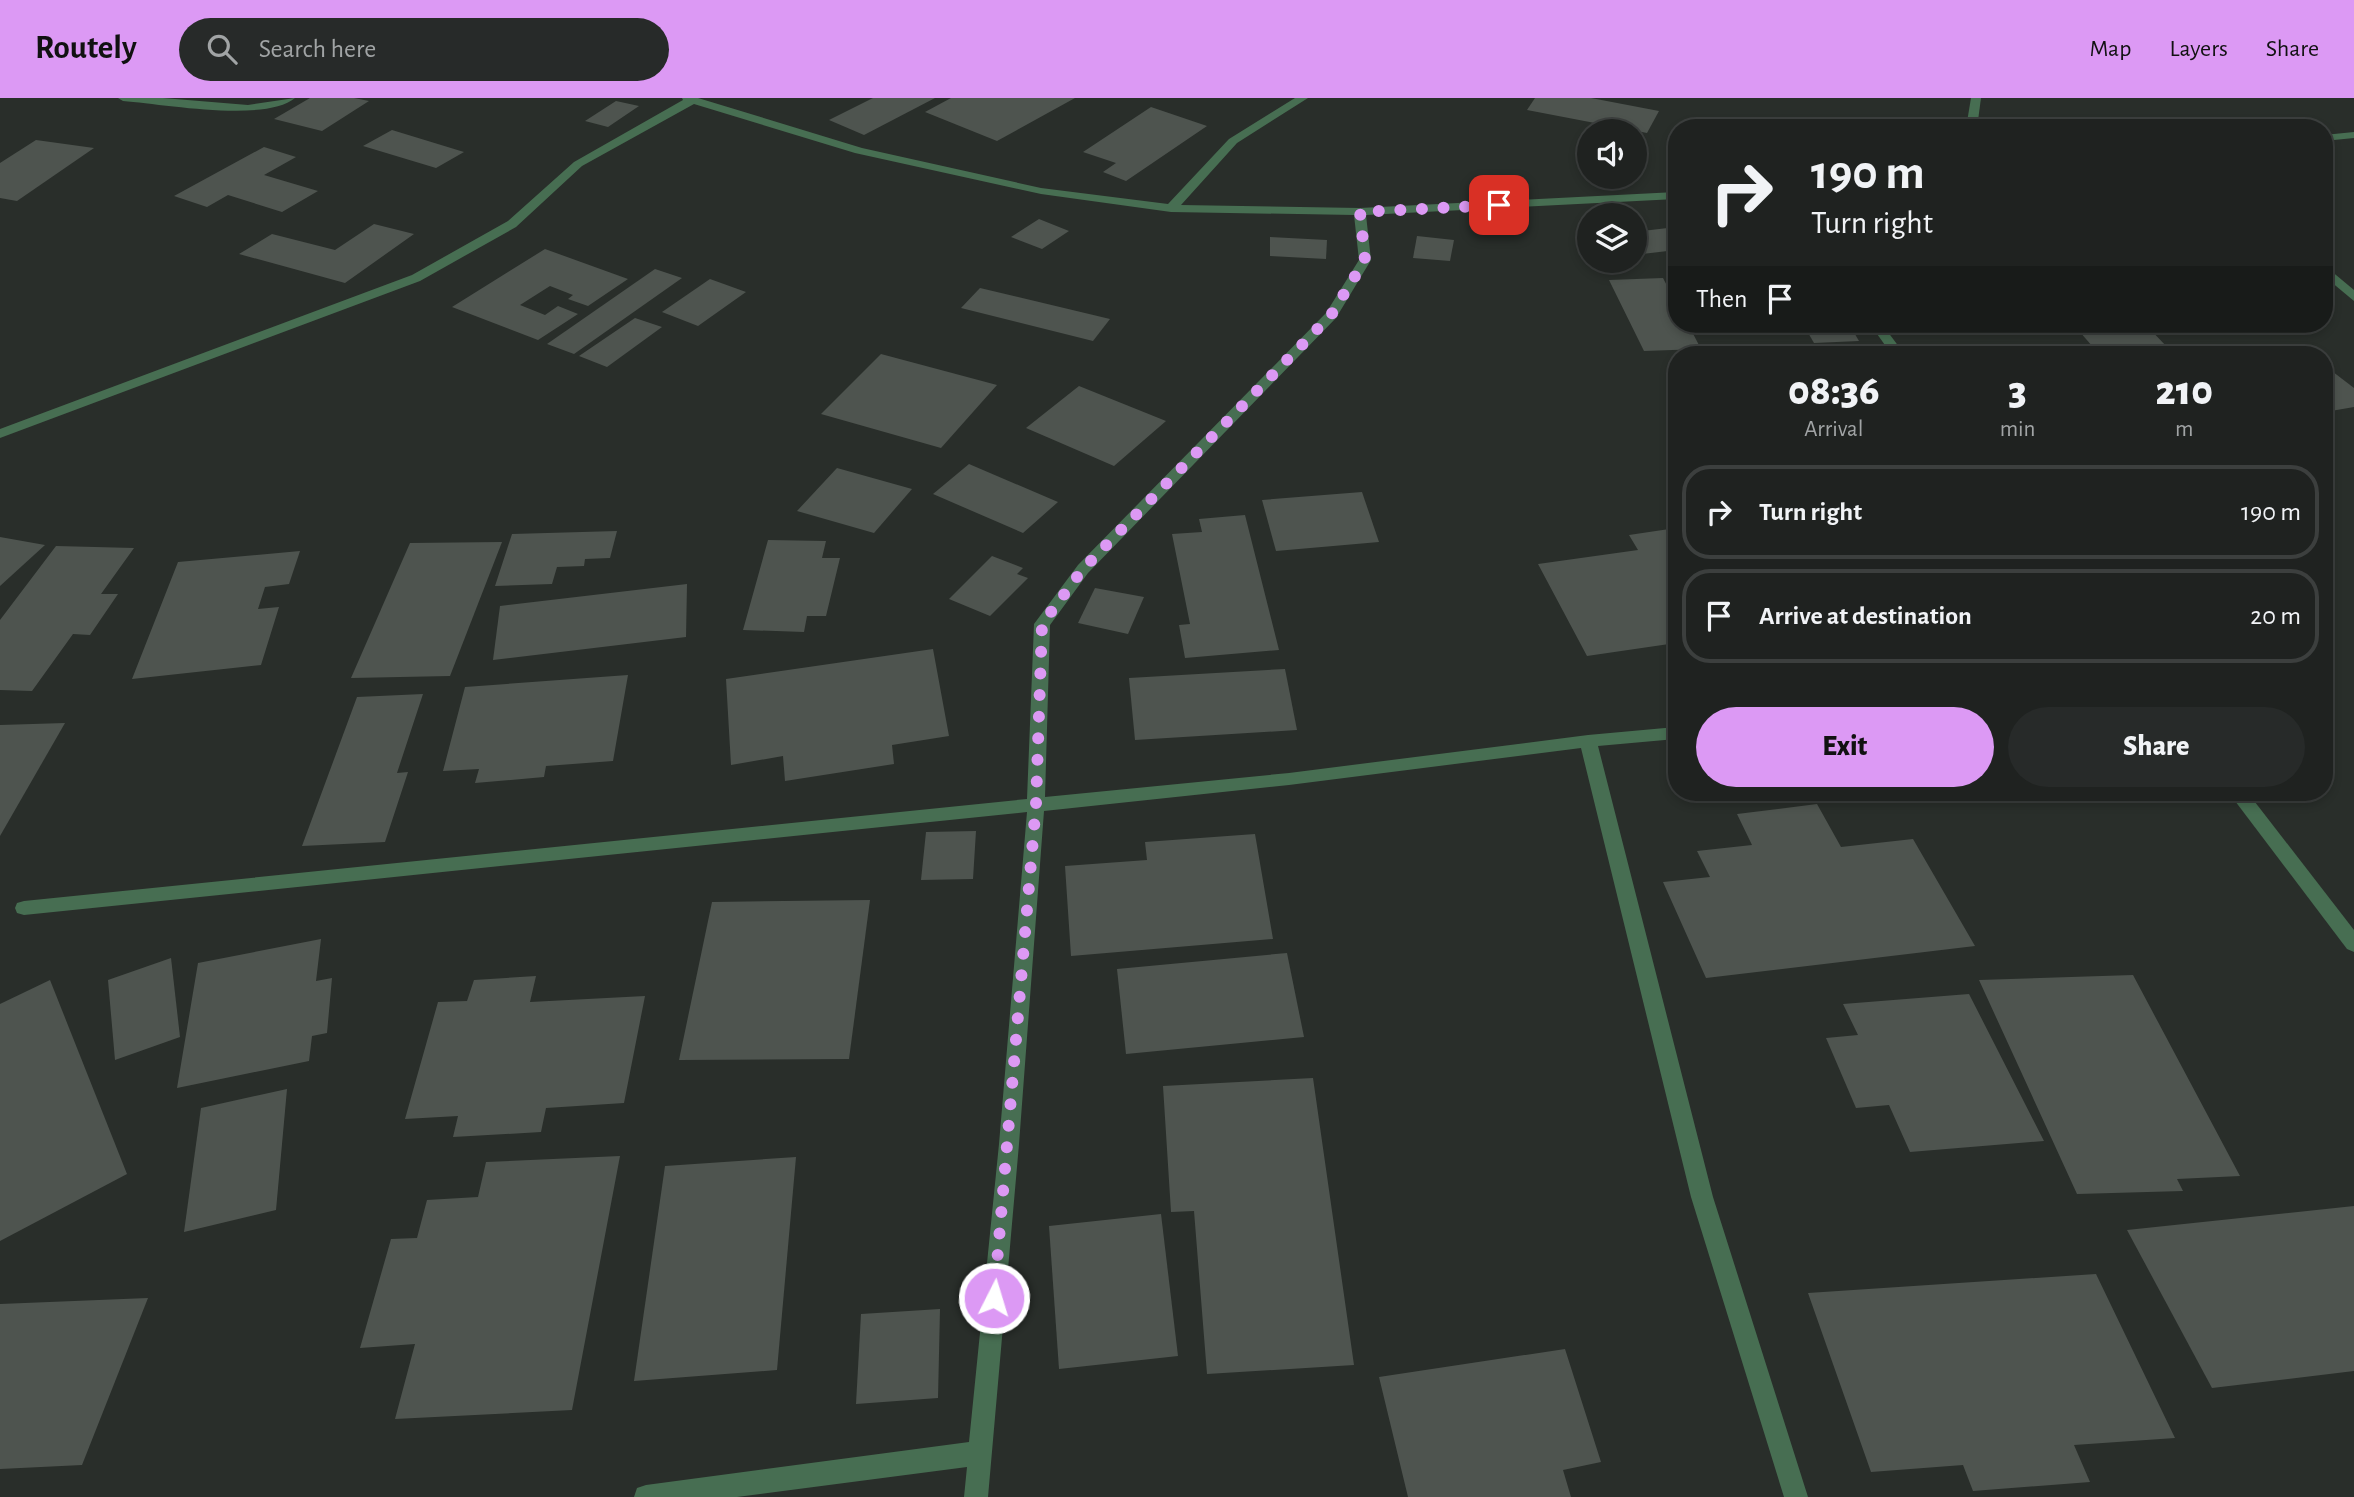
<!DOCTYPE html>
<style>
:root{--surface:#1f2220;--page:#272a29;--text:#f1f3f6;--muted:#a1a4a5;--line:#3c3f3e;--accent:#dc99f4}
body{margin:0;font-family:"Alegreya Sans",sans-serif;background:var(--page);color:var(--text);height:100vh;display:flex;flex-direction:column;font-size:26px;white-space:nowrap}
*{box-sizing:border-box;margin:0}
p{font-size:23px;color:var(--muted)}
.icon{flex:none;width:38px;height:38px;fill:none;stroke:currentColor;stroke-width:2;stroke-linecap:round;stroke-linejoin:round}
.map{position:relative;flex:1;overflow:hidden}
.panel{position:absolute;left:1668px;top:248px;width:665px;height:455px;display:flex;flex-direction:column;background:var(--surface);border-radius:28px;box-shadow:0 4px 10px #0003,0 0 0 2px var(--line)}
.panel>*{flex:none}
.top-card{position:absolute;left:1668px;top:21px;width:665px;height:214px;border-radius:28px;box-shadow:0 4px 10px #0003,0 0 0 2px var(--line);background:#1f2220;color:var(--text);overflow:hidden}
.buttons{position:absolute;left:1577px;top:21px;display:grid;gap:14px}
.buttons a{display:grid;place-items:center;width:70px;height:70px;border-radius:50%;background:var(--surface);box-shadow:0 4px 10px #0003,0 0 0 2px var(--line);font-size:35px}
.pin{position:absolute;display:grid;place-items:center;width:60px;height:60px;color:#fff;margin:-30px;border-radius:14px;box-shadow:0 4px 10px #0006}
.me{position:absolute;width:77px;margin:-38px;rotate:5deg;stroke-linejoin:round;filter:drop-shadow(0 0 5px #0008)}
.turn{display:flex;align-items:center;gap:24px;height:147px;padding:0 28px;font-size:32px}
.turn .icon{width:91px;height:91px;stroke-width:2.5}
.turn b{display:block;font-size:49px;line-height:60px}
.then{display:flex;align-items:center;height:66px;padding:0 28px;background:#0003;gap:14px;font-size:26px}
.eta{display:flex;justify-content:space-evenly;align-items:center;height:119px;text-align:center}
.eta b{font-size:42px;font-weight:800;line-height:49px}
.cta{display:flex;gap:14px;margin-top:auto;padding:14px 28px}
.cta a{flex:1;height:80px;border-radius:42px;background:var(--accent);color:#111;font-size:28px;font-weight:800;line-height:80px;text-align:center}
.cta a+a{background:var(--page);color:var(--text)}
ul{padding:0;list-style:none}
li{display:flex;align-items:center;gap:21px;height:94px;margin:0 14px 10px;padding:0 14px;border:4px solid var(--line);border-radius:28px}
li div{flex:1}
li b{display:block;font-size:26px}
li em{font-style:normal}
header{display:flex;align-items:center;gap:42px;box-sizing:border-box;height:98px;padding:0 35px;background:var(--accent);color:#111}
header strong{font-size:33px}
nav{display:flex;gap:38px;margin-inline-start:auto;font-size:24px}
.search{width:490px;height:63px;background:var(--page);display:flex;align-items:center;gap:18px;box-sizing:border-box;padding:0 24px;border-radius:38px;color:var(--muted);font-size:26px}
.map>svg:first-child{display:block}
.building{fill:#4e544f}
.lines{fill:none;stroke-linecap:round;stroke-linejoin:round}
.minor{fill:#476e52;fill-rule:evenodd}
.route{stroke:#dc99f4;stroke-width:12;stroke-dasharray:0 21.6}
</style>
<header>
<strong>Routely</strong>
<div class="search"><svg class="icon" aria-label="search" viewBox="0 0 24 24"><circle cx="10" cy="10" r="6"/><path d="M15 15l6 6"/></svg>Search here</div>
<nav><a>Map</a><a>Layers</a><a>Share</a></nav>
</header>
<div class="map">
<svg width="2354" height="1399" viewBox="0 0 2354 1399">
<rect width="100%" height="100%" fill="#292e2a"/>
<!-- building -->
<g class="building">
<polygon points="310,0 354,0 369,3 322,33 274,21"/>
<polygon points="873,0 935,0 864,37 829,22"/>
<polygon points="951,0 1075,0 997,43 925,14"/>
<polygon points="1535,0 1591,0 1659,13 1647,35 1527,12"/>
<polygon points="616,3 639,8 608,29 585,23"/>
<polygon points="1151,9 1207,28 1126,83 1103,74 1116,65 1083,54"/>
<polygon points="392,32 464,54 436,70 363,48"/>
<polygon points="36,42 94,50 17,103 0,100 0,65"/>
<polygon points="264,49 296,59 264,77 318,93 282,114 228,97 207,109 174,98"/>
<polygon points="1039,121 1069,133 1042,151 1011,139"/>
<polygon points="374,126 414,136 345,185 239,156 272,136 335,152"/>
<polygon points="1676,129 1676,152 1634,157 1634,134"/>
<polygon points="1417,138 1454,142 1450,163 1413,160"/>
<polygon points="1270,139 1327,142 1326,161 1270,158"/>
<polygon points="545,151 628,181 588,208 568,201 573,197 550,188 520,207 545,217 558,208 578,216 538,242 452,209"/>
<polygon points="655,171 682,180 574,256 547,246"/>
<polygon points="1663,180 1676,205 1676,226 1688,226 1701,251 1644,253 1609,182"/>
<polygon points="710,181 746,194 698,228 662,214"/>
<polygon points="980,190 1110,221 1093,243 961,210"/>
<polygon points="635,220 662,229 607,269 579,258"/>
<polygon points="1706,226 1788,226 1791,232 1708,230"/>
<polygon points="1803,226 1849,226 1859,243 1814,245"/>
<polygon points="2073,226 2145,226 2169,251 2099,256"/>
<polygon points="881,256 997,287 941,350 821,316"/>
<polygon points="2324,267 2354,290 2354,309 2331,313 2324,308"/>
<polygon points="1079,288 1166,323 1114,368 1026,330"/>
<polygon points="969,366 1058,404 1023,435 933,396"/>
<polygon points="837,370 912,391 874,435 797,413"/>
<polygon points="1362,394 1379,444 1276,453 1262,402"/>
<polygon points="1245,417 1279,552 1185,560 1179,527 1190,526 1172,436 1202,434 1199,421"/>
<polygon points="1676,430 1676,545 1587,558 1538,466 1638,452 1629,437"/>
<polygon points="617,433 610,460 585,461 584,468 557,469 552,486 495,488 512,436"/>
<polygon points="0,439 45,447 0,488"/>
<polygon points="768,442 826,443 822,460 840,460 826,518 807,518 804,534 743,532"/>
<polygon points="502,444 450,578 351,580 410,445"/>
<polygon points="56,448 134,450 101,496 118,496 90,537 73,536 32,593 0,592 0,522"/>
<polygon points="300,453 289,486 265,489 258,511 279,509 261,567 132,581 178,464"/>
<polygon points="992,458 1023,470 1017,476 1028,480 990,518 949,501"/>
<polygon points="687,486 686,539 493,562 500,508"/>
<polygon points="1095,490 1144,499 1128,536 1078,525"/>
<polygon points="933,551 949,638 892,647 894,666 785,683 783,658 731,667 726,581"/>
<polygon points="1285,571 1297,632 1135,642 1129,580"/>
<polygon points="628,577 613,663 546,668 544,679 475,685 479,671 443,673 465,589"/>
<polygon points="423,596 397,675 408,674 385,744 302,748 357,599"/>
<polygon points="65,625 0,738 0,627"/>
<polygon points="1817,706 1841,749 1913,741 1975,848 1706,880 1663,784 1710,779 1697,753 1752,747 1737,716"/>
<polygon points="976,733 973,781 921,782 926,734"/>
<polygon points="1255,736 1273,841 1071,858 1065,768 1147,762 1145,744"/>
<polygon points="870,802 849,961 679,962 712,804"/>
<polygon points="321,841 316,883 332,880 327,935 312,938 309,963 177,990 198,865"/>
<polygon points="1287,855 1304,939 1126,956 1117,871"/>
<polygon points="171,860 180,939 115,962 108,882"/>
<polygon points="2133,877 2240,1078 2177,1081 2183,1093 2077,1096 1979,882"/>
<polygon points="536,878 530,904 645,898 624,1005 546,1010 541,1034 453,1039 458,1018 405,1021 438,904 467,903 474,882"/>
<polygon points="50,882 127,1076 0,1143 0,906"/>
<polygon points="1969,896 2044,1043 1910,1054 1889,1007 1856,1010 1826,940 1858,937 1843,906"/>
<polygon points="1313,980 1354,1267 1207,1276 1194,1113 1171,1114 1163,988"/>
<polygon points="287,991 276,1112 184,1134 201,1010"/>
<polygon points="620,1058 572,1312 395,1321 415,1246 360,1250 391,1141 417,1140 427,1102 478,1099 486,1064"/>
<polygon points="796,1059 777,1272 634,1283 665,1068"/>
<polygon points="2354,1108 2354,1273 2212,1290 2127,1132"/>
<polygon points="1161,1116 1178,1258 1059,1271 1049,1128"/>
<polygon points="2096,1176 2175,1340 2074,1347 2090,1384 1973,1393 1963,1367 1871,1374 1808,1195"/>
<polygon points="148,1200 82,1367 0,1371 0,1206"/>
<polygon points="940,1211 938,1300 856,1306 861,1216"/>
<polygon points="1565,1251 1601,1364 1563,1372 1571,1399 1408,1399 1379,1279"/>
</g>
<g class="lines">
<!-- minor -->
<g class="minor">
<path d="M118,0H163L248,7L295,0C265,25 163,6 123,3Z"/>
<polygon points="682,0 698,0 862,50 1041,90 1168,106 1229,41 1295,0 1308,0 1237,45 1181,107 1360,110 1676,94 1676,101 1366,117 1371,162 1336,220 1088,475 1050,527 1045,699 1289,675 1588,637 1676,629 1676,641 1598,648 1713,1099 1808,1399 1784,1399 1691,1099 1581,650 1289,687 1044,713 1019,1046 988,1399 964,1399 967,1369 737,1399 634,1399 637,1390 646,1387 969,1344 999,1046 1027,714 24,817 17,815 15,810 17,805 24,803 1027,701 1034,526 1078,467 1326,215 1359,162 1354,117 1171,114 1041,96 855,55 694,6 582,68 516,129 420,183 0,340 0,331 412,177 508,123 574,64 683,2"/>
<polygon points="1971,0 1981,0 1977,30 1966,30"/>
<polygon points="2354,34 2354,40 2324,43 2324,37"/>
<polygon points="2324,167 2354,192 2354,203 2324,178"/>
<polygon points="1870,226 1882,226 1905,257 1892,257"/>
<polygon points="2229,695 2248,695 2354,832 2354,854 2347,851"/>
</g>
</g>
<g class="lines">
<!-- route -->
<polyline class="route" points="994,1200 1036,706 1042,526 1083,471 1331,217 1365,162 1360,114 1499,107"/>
</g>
</svg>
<div class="buttons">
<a><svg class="icon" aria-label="sound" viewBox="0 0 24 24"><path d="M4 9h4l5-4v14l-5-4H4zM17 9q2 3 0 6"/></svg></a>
<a><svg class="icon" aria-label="layers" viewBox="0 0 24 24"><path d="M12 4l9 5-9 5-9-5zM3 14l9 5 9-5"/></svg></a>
</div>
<div class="pin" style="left:1499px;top:107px;background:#d93025"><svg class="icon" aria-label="arrive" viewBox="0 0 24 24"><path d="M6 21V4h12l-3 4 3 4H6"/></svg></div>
<svg class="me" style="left:994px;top:1200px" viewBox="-20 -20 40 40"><circle r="17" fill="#dc99f4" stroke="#fff" stroke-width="3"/><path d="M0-11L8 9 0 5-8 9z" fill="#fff"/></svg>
<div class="top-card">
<div class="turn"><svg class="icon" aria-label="right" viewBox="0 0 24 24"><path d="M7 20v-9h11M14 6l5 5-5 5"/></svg><div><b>190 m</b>Turn right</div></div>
<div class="then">Then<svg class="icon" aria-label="arrive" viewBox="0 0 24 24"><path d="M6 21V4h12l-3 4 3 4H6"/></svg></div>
</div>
<section class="panel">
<div class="eta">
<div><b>08:36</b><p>Arrival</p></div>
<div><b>3</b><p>min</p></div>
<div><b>210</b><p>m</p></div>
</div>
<ul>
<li><svg class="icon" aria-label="right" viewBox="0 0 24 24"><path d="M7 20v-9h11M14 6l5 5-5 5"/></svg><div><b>Turn right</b></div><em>190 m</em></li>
<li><svg class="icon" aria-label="arrive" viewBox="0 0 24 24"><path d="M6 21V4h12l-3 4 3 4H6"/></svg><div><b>Arrive at destination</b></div><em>20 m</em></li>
</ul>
<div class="cta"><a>Exit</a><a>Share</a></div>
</section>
</div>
